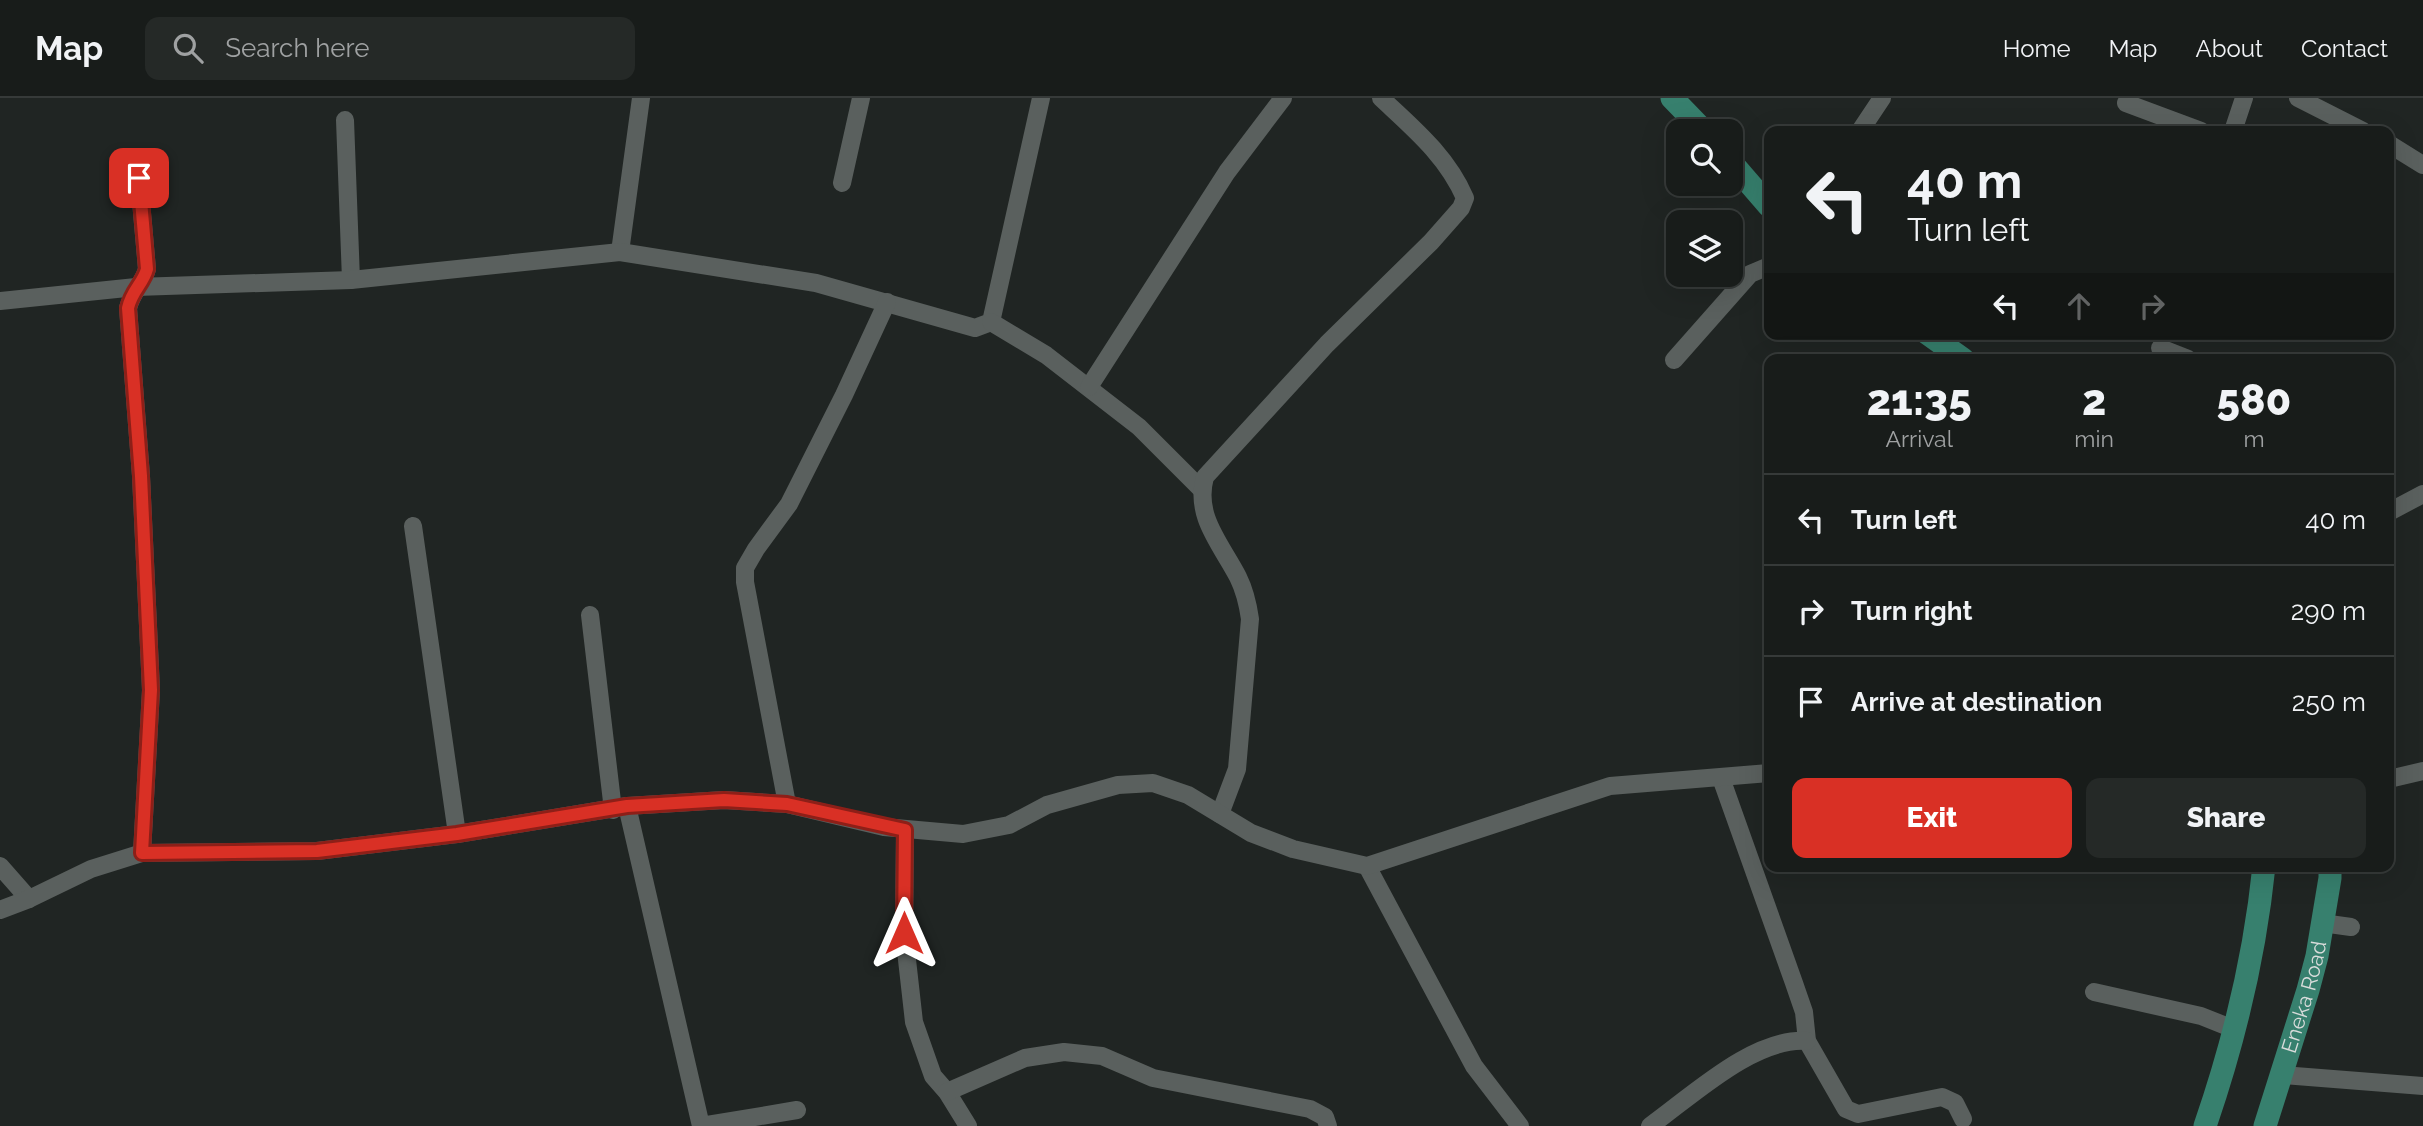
<!DOCTYPE html>
<style>
:root{--surface:#181c1a;--page:#252927;--text:#f1f3f6;--muted:#9fa1a2;--line:#363a39;--accent:#d93025}
body{margin:0;font-family:Raleway,sans-serif;background:var(--page);color:var(--text);height:100vh;display:flex;flex-direction:column;font-size:26px;white-space:nowrap}
*{box-sizing:border-box;margin:0}
p{font-size:23px;color:var(--muted)}
.icon{flex:none;width:38px;height:38px;fill:none;stroke:currentColor;stroke-width:2;stroke-linecap:round;stroke-linejoin:round}
.map{position:relative;flex:1;overflow:hidden}
.side{position:absolute;left:1764px;top:256px;width:630px;height:518px;display:flex;flex-direction:column;background:var(--surface);border-radius:14px;box-shadow:0 7px 28px #0002,0 0 0 2px var(--line)}
.side>*{flex:none}
.guide{position:absolute;left:1764px;top:28px;width:630px;height:214px;border-radius:14px;box-shadow:0 7px 28px #0002,0 0 0 2px var(--line);background:#181c1a;color:var(--text);overflow:hidden}
.controls{position:absolute;left:1666px;top:21px;display:grid;gap:14px}
.controls a{display:grid;place-items:center;width:77px;height:77px;border-radius:14px;background:var(--surface);box-shadow:0 7px 28px #0002,0 0 0 2px var(--line);font-size:35px}
.pin{position:absolute;display:grid;place-items:center;width:60px;height:60px;color:#fff;margin:-30px;border-radius:14px;box-shadow:0 4px 10px #0006}
.me{position:absolute;width:77px;margin:-38px;rotate:0deg;stroke-linejoin:round;filter:drop-shadow(0 0 5px #0008)}
.turn{display:flex;align-items:center;gap:24px;height:147px;padding:0 28px;font-size:32px}
.turn .icon{width:91px;height:91px;stroke-width:2.5}
.turn b{display:block;font-size:49px;line-height:60px}
.lanes{display:flex;align-items:center;height:66px;padding:0 28px;background:#0003;justify-content:center;gap:35px;direction:ltr}
.lanes .off{opacity:.35}
.eta{display:flex;justify-content:space-evenly;align-items:center;height:119px;text-align:center}
.eta b{font-size:42px;font-weight:800;line-height:49px}
.button{display:flex;gap:14px;margin-top:auto;padding:14px 28px}
.button a{flex:1;height:80px;border-radius:14px;background:var(--accent);color:#fff;font-size:28px;font-weight:800;line-height:80px;text-align:center}
.button a+a{background:var(--page);color:var(--text)}
ul{padding:0;list-style:none}
li{display:flex;align-items:center;gap:21px;height:91px;padding:0 28px;border-top:2px solid var(--line)}
li div{flex:1}
li b{display:block;font-size:26px}
li em{font-style:normal}
header{display:flex;align-items:center;gap:42px;box-sizing:border-box;height:98px;padding:0 35px;background:var(--surface);border-bottom:2px solid var(--line)}
header strong{font-size:33px}
nav{display:flex;gap:38px;margin-inline-start:auto;font-size:24px}
.search{width:490px;height:63px;background:var(--page);display:flex;align-items:center;gap:18px;box-sizing:border-box;padding:0 24px;border-radius:14px;color:var(--muted);font-size:26px}
.map>svg:first-child{display:block}
.lines{fill:none;stroke-linecap:round;stroke-linejoin:round}
.minor{stroke:#5a605e;stroke-width:18}
.major{stroke:#37806e;stroke-width:23}
.route-casing{stroke:#8d1f18;stroke-width:18}
.route{stroke:#d93025;stroke-width:12}
.labels{text-anchor:middle;stroke-width:6;stroke-linejoin:round;paint-order:stroke}
.street-label{font-size:21px;fill:#d9dcdb;stroke:#0c0e0d}
</style>
<header>
<strong>Map</strong>
<div class="search"><svg class="icon" aria-label="search" viewBox="0 0 24 24"><circle cx="10" cy="10" r="6"/><path d="M15 15l6 6"/></svg>Search here</div>
<nav><a>Home</a><a>Map</a><a>About</a><a>Contact</a></nav>
</header>
<div class="map">
<svg width="2423" height="1028" viewBox="0 0 2423 1028">
<rect width="100%" height="100%" fill="#202523"/>
<g class="lines">
<!-- minor -->
<g class="minor">
<polyline points="2298,0 2363,33"/>
<polyline points="2126,5 2201,33"/>
<polyline points="345,22 351,182"/>
<polyline points="1860,33 1882,0"/>
<polyline points="2233,33 2244,0"/>
<polyline points="2389,46 2423,67"/>
<path d="M139,81L147,171C143,186 133,192 128,210L141,378L151,592L142,755"/>
<polyline points="842,85 861,0"/>
<polyline points="620,154 641,0"/>
<polyline points="0,203 136,189 351,182 620,154 816,185 975,230 991,224 1041,0"/>
<polyline points="991,224 1046,257 1139,329 1201,391"/>
<polyline points="2160,250 2188,261"/>
<polyline points="1674,262 1750,176 1769,168"/>
<polyline points="1089,289 1227,74 1283,0"/>
<polyline points="2389,414 2423,396"/>
<polyline points="413,428 457,736"/>
<polyline points="590,517 613,712"/>
<polyline points="1721,680 1794,885 1804,914 1807,943 1846,1011 1858,1016 1942,999 1955,1005 1963,1021"/>
<polyline points="2389,681 2423,673"/>
<polyline points="787,706 745,484 745,470 756,451 789,406 844,297 887,204"/>
<polyline points="627,708 701,1028 797,1012"/>
<path d="M1220,716L1237,671L1250,521C1248,507 1245,493 1238,479C1221,446 1194,418 1205,379L1327,246L1431,144L1461,110L1465,100C1447,58 1413,30 1381,0"/>
<polyline points="905,732 904,835 914,924 933,978 947,994 968,1028"/>
<polyline points="0,768 29,801"/>
<polyline points="1367,768 1474,968 1520,1028"/>
<polyline points="0,812 29,801 91,771 142,755 317,753 457,736 627,708 724,702 787,706 884,729 963,736 1009,727 1047,707 1118,687 1153,685 1188,697 1251,735 1293,751 1367,768 1610,688 1769,675"/>
<polyline points="2322,825 2351,829"/>
<polyline points="2094,894 2201,918 2236,932"/>
<polyline points="2282,977 2423,988"/>
<polyline points="947,994 1025,960 1064,954 1102,958 1153,980 1310,1011 1325,1019 1328,1028"/>
<path d="M1650,1028C1692,998 1754,939 1807,943"/>
</g>
<!-- major -->
<g class="major">
<polyline points="1672,0 1704,33"/>
<polyline points="1731,64 1769,108"/>
<polyline points="1928,236 1963,261"/>
<path d="M2205,1028C2234,944 2255,857 2264,768"/>
<path id="s1" d="M2265,1028L2308,892L2317,858L2330,780V768"/>
</g>
</g>
<g class="lines">
<!-- route casing -->
<g class="route-casing">
<path id="route" d="M139,80L147,171C143,186 132,192 128,210L141,378L151,592L142,755L317,753L457,736L627,708L724,702L787,706L905,732L904,835"/>
</g>
<!-- route -->
<use href="#route" class="route"/>
</g>
<g class="labels">
<!-- street labels -->
<g class="street-label">
<text dy="7" stroke="none"><textPath href="#s1" startOffset="135">Eneka Road</textPath></text>
</g>
</g>
</svg>
<div class="controls">
<a><svg class="icon" aria-label="search" viewBox="0 0 24 24"><circle cx="10" cy="10" r="6"/><path d="M15 15l6 6"/></svg></a>
<a><svg class="icon" aria-label="layers" viewBox="0 0 24 24"><path d="M12 4l9 5-9 5-9-5zM3 14l9 5 9-5"/></svg></a>
</div>
<div class="pin" style="left:139px;top:80px;background:#d93025"><svg class="icon" aria-label="arrive" viewBox="0 0 24 24"><path d="M6 21V4h12l-3 4 3 4H6"/></svg></div>
<svg class="me" style="left:904px;top:835px" viewBox="-20 -20 40 40"><path d="M0-17L14 15 0 8-14 15z" fill="#d93025" stroke="#fff" stroke-width="4"/></svg>
<div class="guide">
<div class="turn"><svg class="icon" aria-label="left" viewBox="0 0 24 24"><path d="M17 20v-9H6M10 6l-5 5 5 5"/></svg><div><b>40 m</b>Turn left</div></div>
<div class="lanes"><svg class="icon" aria-label="left" viewBox="0 0 24 24"><path d="M17 20v-9H6M10 6l-5 5 5 5"/></svg><svg class="icon off" aria-label="ahead" viewBox="0 0 24 24"><path d="M12 20V5M6 11l6-6 6 6"/></svg><svg class="icon off" aria-label="right" viewBox="0 0 24 24"><path d="M7 20v-9h11M14 6l5 5-5 5"/></svg></div>
</div>
<section class="side">
<div class="eta">
<div><b>21:35</b><p>Arrival</p></div>
<div><b>2</b><p>min</p></div>
<div><b>580</b><p>m</p></div>
</div>
<ul>
<li><svg class="icon" aria-label="left" viewBox="0 0 24 24"><path d="M17 20v-9H6M10 6l-5 5 5 5"/></svg><div><b>Turn left</b></div><em>40 m</em></li>
<li><svg class="icon" aria-label="right" viewBox="0 0 24 24"><path d="M7 20v-9h11M14 6l5 5-5 5"/></svg><div><b>Turn right</b></div><em>290 m</em></li>
<li><svg class="icon" aria-label="arrive" viewBox="0 0 24 24"><path d="M6 21V4h12l-3 4 3 4H6"/></svg><div><b>Arrive at destination</b></div><em>250 m</em></li>
</ul>
<div class="button"><a>Exit</a><a>Share</a></div>
</section>
</div>
